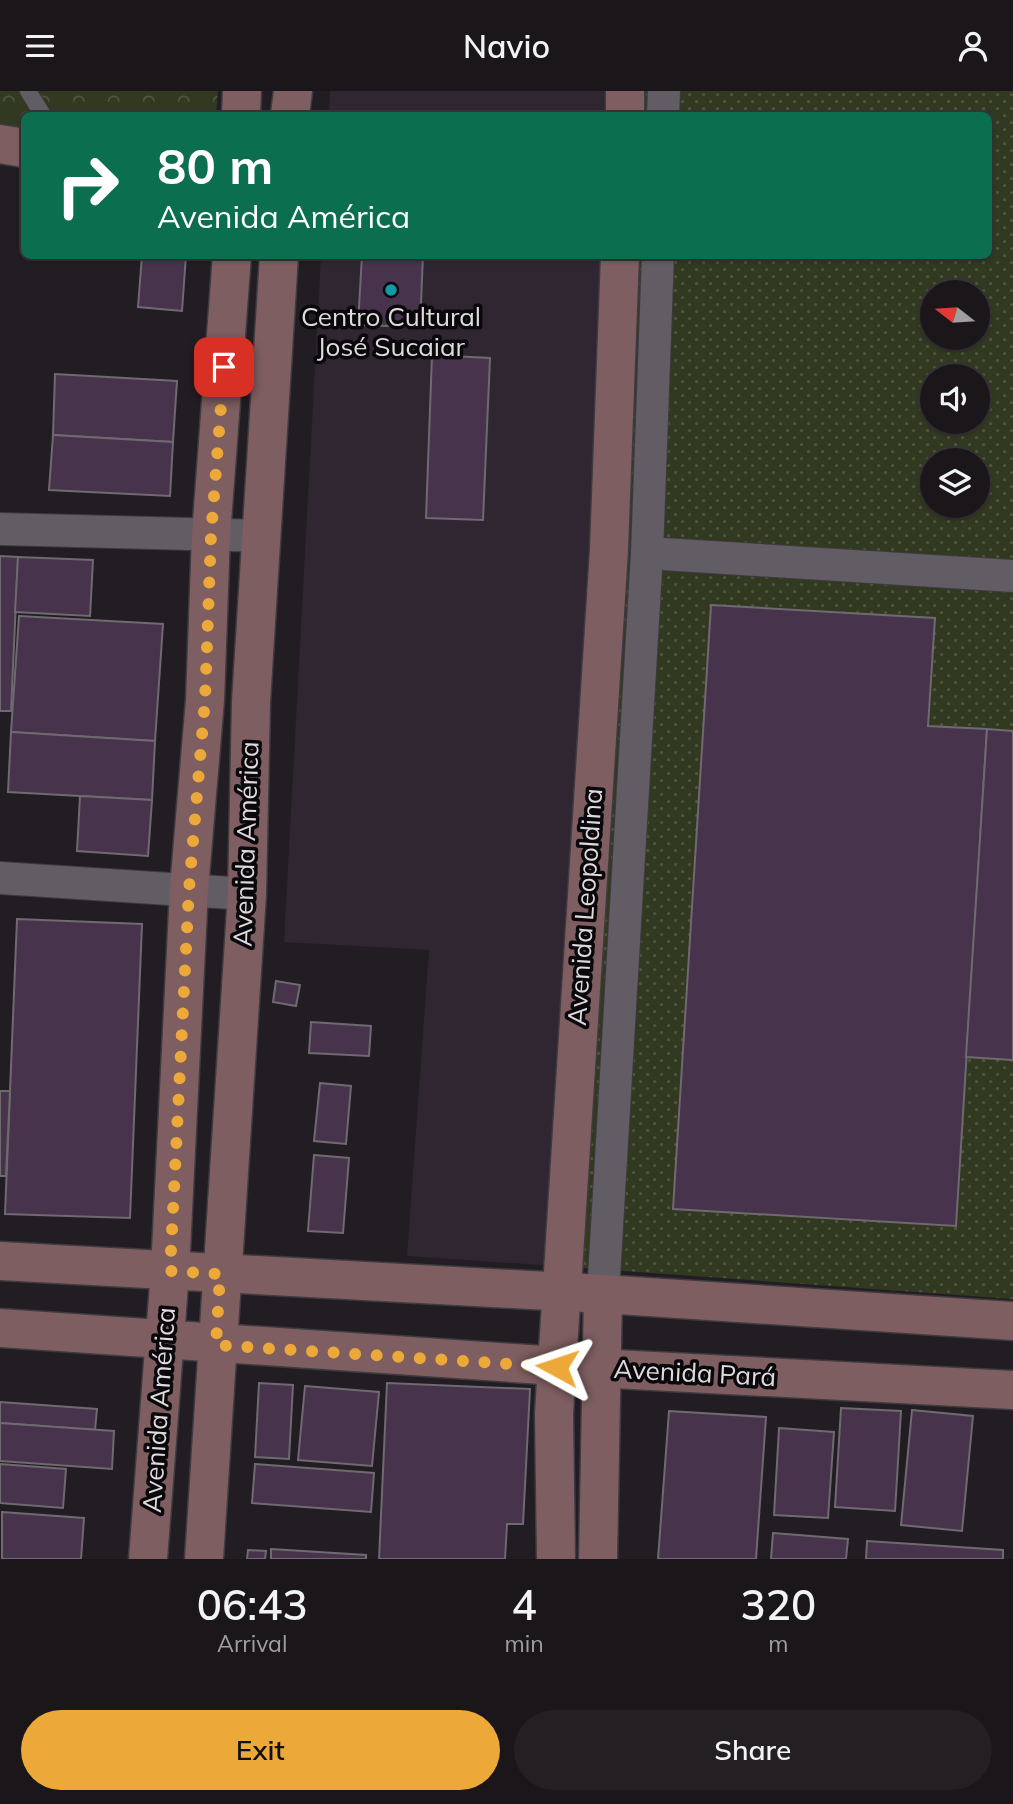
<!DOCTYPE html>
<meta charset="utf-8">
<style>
:root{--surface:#1a161a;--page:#231f23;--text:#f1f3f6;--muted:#9f9fa2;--line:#383539;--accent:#eca93a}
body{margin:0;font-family:Mulish,sans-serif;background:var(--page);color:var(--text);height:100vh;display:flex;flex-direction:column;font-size:26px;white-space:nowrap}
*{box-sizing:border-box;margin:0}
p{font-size:23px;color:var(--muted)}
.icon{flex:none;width:38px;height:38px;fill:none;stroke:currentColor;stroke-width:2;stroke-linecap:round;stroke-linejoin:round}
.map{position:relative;height:1468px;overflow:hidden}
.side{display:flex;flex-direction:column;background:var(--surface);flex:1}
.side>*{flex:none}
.hud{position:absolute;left:21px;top:21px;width:971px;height:147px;border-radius:10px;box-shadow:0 2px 5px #0004,0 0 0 2px var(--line);background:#0b6e4f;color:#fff;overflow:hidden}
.needle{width:46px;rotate:287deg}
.fabs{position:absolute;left:920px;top:189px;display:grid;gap:14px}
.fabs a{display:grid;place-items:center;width:70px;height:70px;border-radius:50%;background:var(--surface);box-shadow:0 2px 5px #0004,0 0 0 2px var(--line);font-size:35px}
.pin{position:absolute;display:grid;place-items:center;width:60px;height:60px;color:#fff;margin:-30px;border-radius:14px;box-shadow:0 4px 10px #0006}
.me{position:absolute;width:77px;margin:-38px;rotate:275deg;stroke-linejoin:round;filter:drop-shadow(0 0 5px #0008)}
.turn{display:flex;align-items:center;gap:24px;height:147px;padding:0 21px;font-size:32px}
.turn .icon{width:91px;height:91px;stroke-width:2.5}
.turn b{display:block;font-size:49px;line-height:60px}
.eta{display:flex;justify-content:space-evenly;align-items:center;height:119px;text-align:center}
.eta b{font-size:42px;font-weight:600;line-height:49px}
.cta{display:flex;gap:14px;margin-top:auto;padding:14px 21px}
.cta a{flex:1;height:80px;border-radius:42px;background:var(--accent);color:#111;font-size:28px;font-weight:600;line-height:80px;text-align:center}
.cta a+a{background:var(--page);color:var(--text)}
header{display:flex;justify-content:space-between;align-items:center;height:91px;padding:0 21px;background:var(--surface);font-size:32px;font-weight:600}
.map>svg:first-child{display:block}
.built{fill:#2f2631}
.grass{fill:url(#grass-dots);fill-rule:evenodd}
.forest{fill:url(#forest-crowns)}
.building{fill:#47334b;stroke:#6f6970;stroke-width:2}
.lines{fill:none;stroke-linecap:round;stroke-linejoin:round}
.lane-casing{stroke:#3e3a3e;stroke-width:18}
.street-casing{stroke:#3e3a3e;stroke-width:34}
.secondary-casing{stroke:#3e3a3e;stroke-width:41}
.lane{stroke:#625c64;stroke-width:16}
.street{stroke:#625c64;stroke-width:32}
.secondary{stroke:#7e5e60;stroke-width:38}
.route{stroke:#eca93a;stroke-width:12;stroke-dasharray:0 21.6}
.culture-dot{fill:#0f9aa8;stroke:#0a080b;stroke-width:2.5}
.labels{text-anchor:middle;stroke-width:7;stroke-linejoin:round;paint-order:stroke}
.poi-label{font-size:26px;fill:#dedade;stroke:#0a080b}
.street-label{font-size:26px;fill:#dedade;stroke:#0a080b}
</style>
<header><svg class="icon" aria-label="menu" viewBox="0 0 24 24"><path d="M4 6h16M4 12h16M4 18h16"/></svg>Navio<svg class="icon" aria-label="person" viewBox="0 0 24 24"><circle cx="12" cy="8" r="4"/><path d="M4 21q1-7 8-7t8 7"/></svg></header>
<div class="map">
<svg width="1013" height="1468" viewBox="0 0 1013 1468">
<defs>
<pattern id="grass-dots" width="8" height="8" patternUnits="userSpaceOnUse" patternTransform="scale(1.75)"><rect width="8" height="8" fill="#323921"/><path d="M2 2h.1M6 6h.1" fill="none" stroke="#4f5541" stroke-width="1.8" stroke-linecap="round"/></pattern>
<pattern id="forest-crowns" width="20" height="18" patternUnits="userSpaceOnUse" patternTransform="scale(1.75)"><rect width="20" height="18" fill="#323921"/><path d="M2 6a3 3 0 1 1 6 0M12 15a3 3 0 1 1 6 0" fill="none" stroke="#4f5541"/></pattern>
</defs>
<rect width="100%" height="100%" fill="#221d23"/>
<!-- built -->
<g class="built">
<polygon points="330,0 622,0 621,24 329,24"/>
<polygon points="321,165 613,165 554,1175 407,1165 429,859 284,851"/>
</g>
<!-- grass -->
<path class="grass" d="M622,0H1013V1208L554,1175L613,165L989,164V24H621ZM933,201H978V247H933ZM933,285H978V331H933ZM933,369H978V415H933Z"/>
<!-- forest -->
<polygon class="forest" points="0,0 218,0 216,24 24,24 24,44 0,37"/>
<!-- building -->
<g class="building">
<polygon points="142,164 186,164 182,220 138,216"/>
<polygon points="362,164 423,164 420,236 358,234"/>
<polygon points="432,264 490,267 483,429 426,427"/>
<polygon points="55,283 177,290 173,351 53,344"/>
<polygon points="53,344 173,351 170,405 49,399"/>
<polygon points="0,465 18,466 11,620 0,620"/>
<polygon points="18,466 93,469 90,525 15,521"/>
<polygon points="711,514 935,527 928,635 987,638 956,1135 673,1118"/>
<polygon points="19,525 163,533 155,650 11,641"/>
<polygon points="987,638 1013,640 1013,969 966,966"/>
<polygon points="11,641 155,650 152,709 8,701"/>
<polygon points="80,705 152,709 148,765 77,760"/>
<polygon points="17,828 142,833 130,1127 5,1123"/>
<polygon points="276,890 300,894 296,915 273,911"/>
<polygon points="311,931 371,935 369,965 309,962"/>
<polygon points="320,992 351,995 346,1053 314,1050"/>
<polygon points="0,1000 10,1000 6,1085 0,1085"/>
<polygon points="314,1064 349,1067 343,1142 308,1140"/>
<polygon points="259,1292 293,1294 289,1368 255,1366"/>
<polygon points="387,1292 530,1298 523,1433 507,1433 505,1468 379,1468"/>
<polygon points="305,1295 379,1301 372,1375 298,1369"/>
<polygon points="0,1311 97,1318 95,1339 0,1332"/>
<polygon points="841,1317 901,1320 895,1420 835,1416"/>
<polygon points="912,1319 973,1325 962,1440 901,1434"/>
<polygon points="669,1320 766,1326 756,1468 658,1468"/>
<polygon points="0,1332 114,1340 112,1378 0,1370"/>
<polygon points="779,1337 834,1341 828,1427 774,1424"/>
<polygon points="0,1373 66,1378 63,1417 0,1412"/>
<polygon points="255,1373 374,1382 371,1421 252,1412"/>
<polygon points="2,1421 84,1427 81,1468 2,1468"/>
<polygon points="773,1442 848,1448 846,1468 771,1468"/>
<polygon points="867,1450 1003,1459 1003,1468 866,1468"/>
<polygon points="271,1458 366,1464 366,1468 271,1468"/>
<polygon points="248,1459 266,1460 265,1468 247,1468"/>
</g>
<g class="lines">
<!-- lane casing -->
<g class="lane-casing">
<polyline id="lane" points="28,0 43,24"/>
</g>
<!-- street casing -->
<g class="street-casing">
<g id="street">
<polyline points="663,24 664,0"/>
<polyline points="0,438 261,445"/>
<polyline points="647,462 1013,485"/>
<polyline points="0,787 247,803"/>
<polyline points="603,1203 647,462 658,164"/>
</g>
</g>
<!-- secondary casing -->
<g class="secondary-casing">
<g id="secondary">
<polyline points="241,24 242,0"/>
<polyline points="290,24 293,0"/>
<polyline points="625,24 625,0"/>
<polyline points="0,53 24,57"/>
<polyline points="0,1170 603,1203 1013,1230"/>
<polyline points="0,1237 557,1275 1013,1299"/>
<polyline points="148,1468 170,1180 189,798 205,609 211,444 232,164"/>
<polyline points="204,1468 247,803 251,611 279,164"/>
<polyline points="556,1468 554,1322 609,459 620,164"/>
<polyline points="598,1468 603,1203"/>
</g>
</g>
<!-- lane -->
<use href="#lane" class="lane"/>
<!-- street -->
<use href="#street" class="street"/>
<!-- secondary -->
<use href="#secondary" class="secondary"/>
</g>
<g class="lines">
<!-- route -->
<polyline class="route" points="224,276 211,444 205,609 189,798 170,1180 220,1183 216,1254 557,1276"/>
</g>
<!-- markers -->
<circle class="culture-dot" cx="391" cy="199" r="7"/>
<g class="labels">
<!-- poi labels -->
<g class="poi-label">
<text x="391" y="235">Centro Cultural<tspan x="391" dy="30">José Sucaiar</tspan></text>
</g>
<!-- street labels -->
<g class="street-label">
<text transform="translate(246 753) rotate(-88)" y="9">Avenida América</text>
<text transform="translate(585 816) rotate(-86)" y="9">Avenida Leopoldina</text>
<text transform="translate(695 1282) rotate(3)" y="9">Avenida Pará</text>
<text transform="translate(159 1319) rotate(-86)" y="9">Avenida América</text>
</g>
</g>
</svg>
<div class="fabs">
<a><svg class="needle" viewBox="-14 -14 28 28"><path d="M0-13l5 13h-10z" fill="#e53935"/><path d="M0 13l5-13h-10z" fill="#9f9fa2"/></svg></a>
<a><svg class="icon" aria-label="sound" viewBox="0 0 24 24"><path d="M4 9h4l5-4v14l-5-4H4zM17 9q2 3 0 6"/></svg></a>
<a><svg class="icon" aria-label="layers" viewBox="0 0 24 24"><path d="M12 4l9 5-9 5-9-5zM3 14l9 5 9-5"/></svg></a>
</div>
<div class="pin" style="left:224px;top:276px;background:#d93025"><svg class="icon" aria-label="arrive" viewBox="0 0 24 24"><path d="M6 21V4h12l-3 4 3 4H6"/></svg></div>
<svg class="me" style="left:557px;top:1276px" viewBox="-20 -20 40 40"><path d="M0-17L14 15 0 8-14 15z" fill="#eca93a" stroke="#fff" stroke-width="4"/></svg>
<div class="hud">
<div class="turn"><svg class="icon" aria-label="right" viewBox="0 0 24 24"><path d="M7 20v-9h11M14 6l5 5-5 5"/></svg><div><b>80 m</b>Avenida América</div></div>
</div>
</div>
<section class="side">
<div class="eta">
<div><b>06:43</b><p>Arrival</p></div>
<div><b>4</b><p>min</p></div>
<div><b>320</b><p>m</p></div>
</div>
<div class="cta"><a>Exit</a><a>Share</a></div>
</section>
